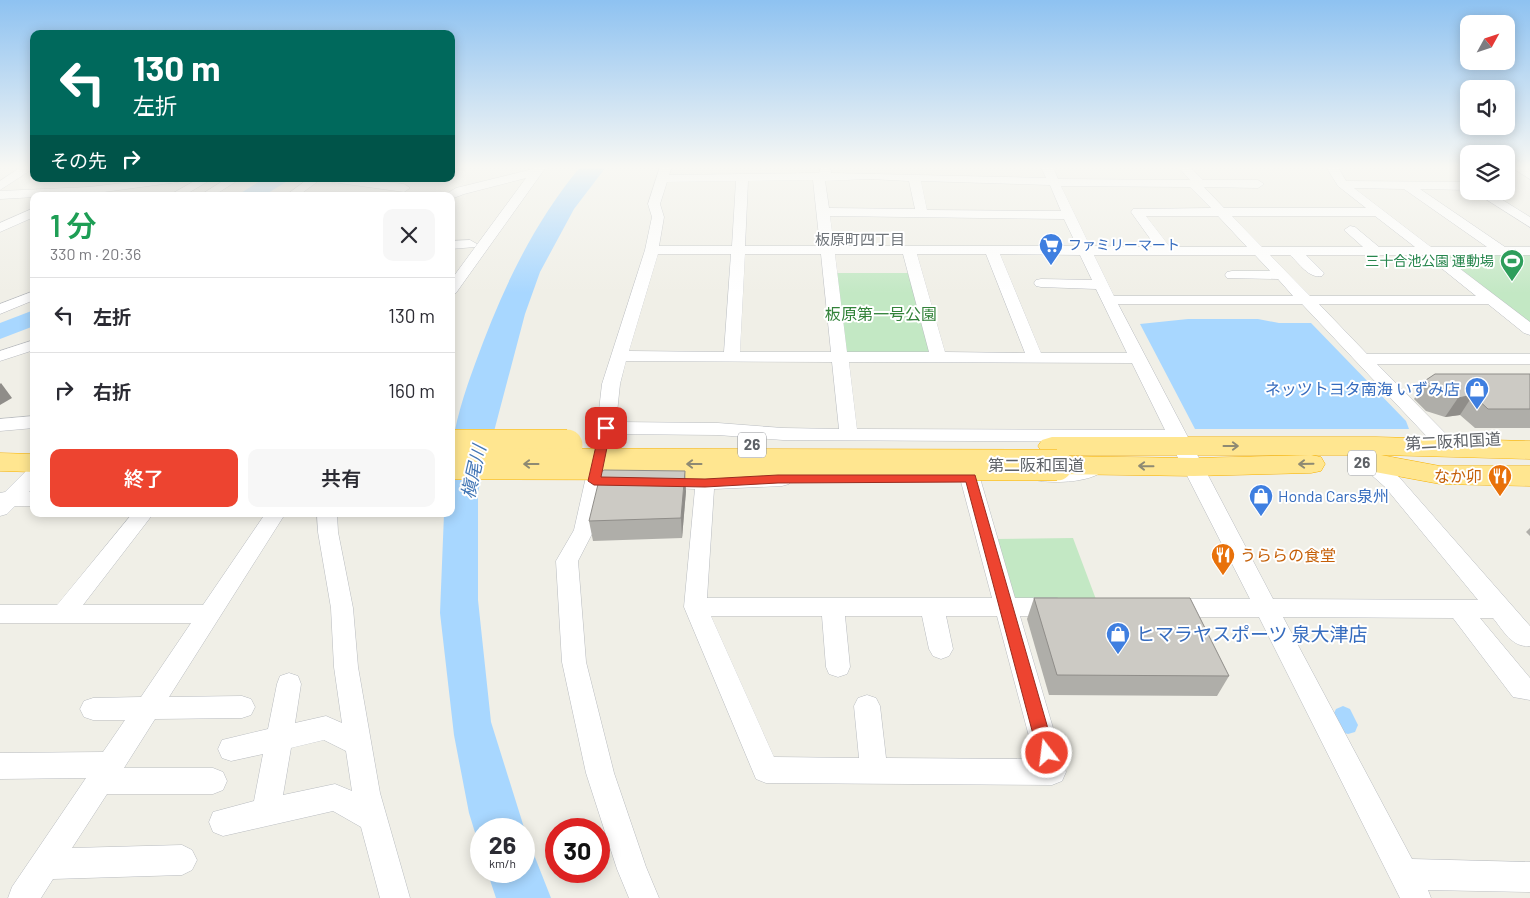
<!DOCTYPE html>
<html lang="ja">
<meta charset="utf-8">
<style>
:root{--surface:#fff;--page:#f7f7f7;--text:#2b2b33;--muted:#7c7c81;--line:#e1e1e2;--accent:#ed4430}
body{margin:0;font-family:Barlow,"Noto Sans JP",sans-serif;background:var(--page);color:var(--text);height:100vh;display:flex;flex-direction:column;font-size:19px;white-space:nowrap}
*{box-sizing:border-box;margin:0}
p{font-size:16px;color:var(--muted)}
.icon{flex:none;width:28px;height:28px;fill:none;stroke:currentColor;stroke-width:2;stroke-linecap:round;stroke-linejoin:round}
.map{position:relative;flex:1;overflow:hidden}
.sheet{position:absolute;left:30px;top:192px;width:425px;height:325px;display:flex;flex-direction:column;background:var(--surface);border-radius:10px;box-shadow:0 2px 12px #0003}
.sheet>*{flex:none}
.top-card{position:absolute;left:30px;top:30px;width:425px;height:152px;border-radius:10px;box-shadow:0 2px 12px #0003;background:#00695c;color:#fff;overflow:hidden}
.needle{width:32px;rotate:50deg}
.fabs{position:absolute;left:1460px;top:15px;display:grid;gap:10px}
.fabs a{display:grid;place-items:center;width:55px;height:55px;border-radius:10px;background:var(--surface);box-shadow:0 2px 12px #0003;font-size:25px}
.speed{position:absolute;left:470px;top:818px;display:flex;gap:10px;font-size:25px;font-weight:700;text-align:center}
.speed>*{display:grid;place-content:center;width:65px;height:65px;border-radius:50%;background:var(--surface);box-shadow:0 2px 12px #0003;line-height:1}
.speed small{font-size:12px;font-weight:400}
.speed .limit{border:8px solid #d22;background:#fff;color:#111}
.pin{position:absolute;display:grid;place-items:center;width:42px;height:42px;color:#fff;margin:-21px;border-radius:10px;box-shadow:0 2px 8px #0006}
.me{position:absolute;width:55px;margin:-28px;rotate:345deg;stroke-linejoin:round;filter:drop-shadow(0 0 4px #0008)}
.turn{display:flex;align-items:center;gap:18px;height:105px;padding:0 20px;font-size:22px}
.turn .icon{width:65px;height:65px;stroke-width:2.5}
.turn b{display:block;font-size:35px;line-height:42px}
.then{display:flex;align-items:center;height:48px;padding:0 20px;background:#0003;gap:10px;font-size:19px}
.round{display:grid;place-items:center;flex:none;width:52px;height:52px;border-radius:10px;background:var(--page)}
.summary{display:flex;align-items:center;justify-content:space-between;height:85px;padding:0 20px}
h1{font-size:30px;font-weight:600;line-height:38px;color:#1e9e55}
.action{display:flex;gap:10px;margin-top:auto;padding:10px 20px}
.action a{flex:1;height:58px;border-radius:10px;background:var(--accent);color:#fff;font-size:20px;font-weight:600;line-height:58px;text-align:center}
.action a+a{background:var(--page);color:var(--text)}
ul{padding:0;list-style:none}
li{display:flex;align-items:center;gap:15px;height:75px;padding:0 20px;border-top:1px solid var(--line)}
li div{flex:1}
li b{display:block;font-size:19px}
li em{font-style:normal}
.map>svg:first-child{display:block}
.green{fill:#c3e8c4}
.water{fill:#a8d7ff}
.lines{fill:none;stroke-linecap:round;stroke-linejoin:round}
.canal{fill:#a8d7ff;fill-rule:evenodd}
.minor-casing{stroke:#b9bcc0;stroke-width:1}
.highway-casing{stroke:#f7b100;stroke-width:1}
.minor{fill:#fff;fill-rule:evenodd}
.highway{fill:#ffe690;fill-rule:evenodd}
.highway-bridge-casing{stroke:#f7b100;stroke-width:32;stroke-linecap:butt}
.highway-bridge{stroke:#ffe690;stroke-width:31}
.wall{fill:#afaea9}
.shaded-wall{fill:#8f8d89}
.building{fill:#cccac4;stroke:#8f8d89}
.oneway{stroke:#8e8a73}
.route{fill:#ed4430;stroke:#9a2c1f}
.labels{text-anchor:middle;stroke-width:4;stroke-linejoin:round;paint-order:stroke}
.far-shop-label{font-size:14px;fill:#366cbe;stroke:#fff;text-anchor:start}
.far-leisure-label{font-size:14px;fill:#27864d;stroke:#fff;text-anchor:end}
.far-neighbourhood-label{font-size:15px;fill:#6f7479;stroke:#fff}
.shield{fill:#fff;stroke:#8e9195;stroke-width:1}
.shield-label{font-size:15px;font-weight:bold;fill:#5e6267}
.park-label{font-size:16px;fill:#328239;stroke:#fff}
.shop-label{font-size:16px;fill:#366cbe;stroke:#fff;text-anchor:end}
.street-label{font-size:16px;fill:#5e6267;stroke:#fff}
.food-label{font-size:16px;fill:#c56008;stroke:#fff;text-anchor:end}
.water-label{font-size:18px;font-style:italic;fill:#4276b5;stroke:#fff}
.near-shop-label{font-size:19px;fill:#366cbe;stroke:#fff;text-anchor:start}
</style>
<div class="map">
<svg width="1530" height="898" viewBox="0 0 1530 898">
<rect width="100%" height="100%" fill="#f0efe7"/>
<!-- green -->
<g class="green">
<polygon points="1440,254 1530,254 1530,325"/>
<polygon points="835,273 910,273 931,351 926,355 852,354 845,351"/>
<polygon points="1073,538 1097,602 1021,602 1011,595 995,539"/>
</g>
<!-- water -->
<g class="water">
<path d="M580,167H606L574,209L540,272L525,314L478,492V600L491,722L527,837L551,898H496L487,871H524V829H481V852L469,813L454,735L440,613L444,514H451C451,495 450,475 451,457C454,424 464,394 475,364C501,292 531,227 580,167Z"/>
<polygon points="263,179 291,179 263,196 236,196"/>
<polygon points="34,310 34,326 0,339 0,323"/>
<polygon points="1188,319 1258,319 1279,323 1311,323 1406,421 1409,429 1195,429 1140,324"/>
</g>
<g class="lines">
<!-- canal -->
<polygon class="canal" points="1343,706 1350,709 1358,725 1355,732 1348,734 1341,732 1333,715 1336,709"/>
<!-- minor casing -->
<g class="minor-casing">
<g id="minor">
<polygon points="21,167 34,168 0,190 0,181"/>
<polygon points="534,167 546,167 456,293 451,294 451,280 526,178 464,194 451,199 451,196 443,196 456,188 533,169"/>
<path d="M660,167H672L669,175L819,173L821,168L827,167L831,170V173L1046,178L1041,167H1053L1058,179L1190,180L1178,167H1190L1203,180H1258L1264,184L1258,188L1204,187L1224,208H1366L1338,186L1326,167H1338L1346,181L1469,182V190L1420,189L1505,247H1530V255H1442L1530,322V335L1524,333L1488,304H1319L1367,354H1530V364H1377L1447,435L1449,439L1447,443L1440,445L1433,443L1302,304H1118L1273,599L1478,600L1385,487L1358,463L1361,459C1376,455 1388,469 1399,477L1530,626V646C1512,648 1503,630 1493,618H1480L1530,678V700L1513,697L1453,618L1283,617L1412,859L1530,862V892L1428,890L1431,898H1400L1259,617H1169L1161,614L1158,608L1161,602L1169,599H1250L1174,450L1164,442L783,440L718,435L614,434L594,530L578,561L586,662L614,773L646,867L659,898H629L617,869L586,773L562,662L556,561L574,530L597,428L602,384L645,250L652,217L648,204ZM869,179L909,181L915,209L829,208L825,181ZM813,180L820,246H745L748,181ZM736,181L732,246H659L664,217L660,204L667,182ZM921,181L1050,185L1061,211L927,210ZM1061,186L1190,187L1211,208L1133,209L1131,212L1156,247L1090,246ZM1354,188L1404,189L1487,247H1431ZM830,216L1064,219L1077,246H834ZM1146,216H1218L1247,247H1170ZM1232,216H1375L1415,247H1379L1355,227L1350,226L1344,230L1363,247H1262ZM658,254H731L724,352L629,351ZM745,254H821L831,352H740ZM835,254H903L929,352H847ZM917,254H986L1025,353L945,352ZM1000,254L1080,255L1092,280L1041,279L1036,280L1034,283L1036,286L1041,287L1096,289L1127,353H1041ZM1094,255H1255L1270,271H1232L1227,272L1225,275L1227,278L1278,279L1293,296H1114ZM1270,255H1290C1299,263 1309,279 1322,276L1324,273L1306,255H1425L1476,296H1310ZM626,361L832,362L839,429L783,428L718,423L616,422L620,384ZM849,362L1132,363L1165,430L857,429Z"/>
<polygon points="1511,167 1525,167 1530,171 1530,179"/>
<polygon points="157,179 184,179 178,182 89,194 0,199 0,191 89,187"/>
<polygon points="198,179 212,179 183,196 168,196"/>
<polygon points="226,179 240,179 213,196 199,196"/>
<polygon points="308,179 321,179 298,196 285,196"/>
<polygon points="326,179 358,179 404,184 410,188 404,192 332,182"/>
<polygon points="1473,191 1488,191 1530,217 1530,227"/>
<polygon points="34,208 34,217 0,232 0,223"/>
<polygon points="470,240 477,244 475,247 451,249 451,241"/>
<polygon points="34,291 34,300 0,314 0,304"/>
<polygon points="34,340 34,350 0,361 0,351"/>
<polygon points="34,416 34,428 0,431 0,419"/>
<path d="M1098,460L1105,462L1108,466C1097,483 1053,484 1035,480L1032,475L1035,470L1077,468Z"/>
<polygon points="34,469 34,487 29,492 34,492 34,506 15,506 7,514 0,516 0,493 5,492 27,470"/>
<path d="M970,471L977,473L980,478L1015,598H1057L1065,601L1068,607L1065,613L1057,616H1020L1066,772L1062,781L1052,785L766,783L756,779L684,607L695,489L653,487L650,482L653,477L660,475L705,476L782,472L789,474L792,479L789,484L782,486L714,489L707,598H992L960,478L963,473ZM711,616H822L826,667L829,674L838,677L847,674L850,667L845,616H922L929,649L933,656L941,659L949,656L953,649L946,616H997L1035,759L886,758L880,706L876,698L867,695L858,698L854,706L859,758L774,757Z"/>
<polygon points="132,514 153,514 83,605 203,605 265,514 285,514 169,697 242,696 251,699 255,707 251,715 242,718 155,719 124,768 213,768 223,772 227,781 223,790 213,794 107,794 72,848 182,845 192,850 197,860 192,870 182,875 53,879 41,898 8,898 12,887 86,778 0,779 0,753 103,752 125,720 93,720 84,717 80,709 84,701 93,698 141,697 191,623 0,623 0,605 57,605"/>
<path d="M317,514H337L338,532L353,608L358,667L380,793L410,898H380L361,827L333,811L223,836L213,832L209,822L213,812L254,801L263,754L231,761L222,758L218,749L222,740L268,729L277,684L280,676L289,673L298,676L301,684L295,723L326,716L342,723L334,667L331,608L318,532ZM324,740L346,751L352,791L335,784L283,795L291,748Z"/>
</g>
</g>
<!-- highway casing -->
<g class="highway-casing">
<g id="highway">
<polygon points="1052,437 1376,437 1530,441 1530,459 1381,455 1440,466 1530,466 1530,486 1440,484 1375,472 1365,469 1361,463 1365,457 1371,455 1052,455 1042,452 1038,446 1042,440"/>
<polygon points="0,453 34,454 34,472 0,471"/>
<polygon points="1311,455 1321,457 1325,464 1321,471 1311,473 1194,476 1057,474 1047,472 1043,465 1047,458 1057,456 1194,458"/>
</g>
</g>
<!-- minor -->
<use href="#minor" class="minor"/>
<!-- highway -->
<use href="#highway" class="highway"/>
<!-- highway-bridge casing -->
<g class="highway-bridge-casing">
<g id="highway-bridge">
<polyline points="451,445 567,445"/>
<polyline points="451,464 1057,465"/>
</g>
</g>
<!-- highway-bridge -->
<use href="#highway-bridge" class="highway-bridge"/>
</g>
<!-- wall -->
<g class="wall">
<polygon points="1530,374 1530,428 1475,428 1460,415 1445,417 1426,411 1414,399 1426,380"/>
<polygon points="686,491 682,538 593,541 589,521"/>
<polygon points="1530,528 1530,536 1526,532"/>
<polygon points="1034,598 1229,676 1217,696 1049,695 1027,619"/>
</g>
<!-- shaded-wall -->
<g class="shaded-wall">
<polygon points="1,383 12,398 0,405 0,384"/>
<polygon points="1473,395 1460,415 1445,417 1458,398"/>
<polygon points="685,471 686,491 682,538 681,518"/>
</g>
<!-- building -->
<g class="building">
<polygon points="1435,374 1530,374 1530,409 1488,409 1473,395 1458,398 1438,392 1426,380"/>
<polygon points="604,470 685,471 681,518 589,521 601,472"/>
<polygon points="1034,598 1190,598 1229,676 1057,675"/>
</g>
<!-- one-way arrows -->
<defs><path id="oneway-shaft" d="M-6 0H5M1.5-3L5.5 0L1.5 3" fill="none" stroke-width="1.6" stroke-linecap="round" stroke-linejoin="round" transform="scale(1.25)"/></defs>
<g class="oneway">
<use href="#oneway-shaft" transform="translate(1231 446)"/>
<use href="#oneway-shaft" transform="translate(531 464) rotate(-180)"/>
<use href="#oneway-shaft" transform="translate(694 464) rotate(-180)"/>
<use href="#oneway-shaft" transform="translate(1306 464) rotate(179)"/>
<use href="#oneway-shaft" transform="translate(1146 466) rotate(-179)"/>
</g>
<!-- sky -->
<linearGradient id="sky" x2="0" y2="1"><stop stop-color="#8ec2f1"/><stop offset="0.57" stop-color="#f8f8f4"/><stop offset="1" stop-color="#f8f8f4" stop-opacity="0"/></linearGradient>
<rect width="1530" height="293" fill="url(#sky)"/>
<!-- route -->
<polygon class="route" points="606,425 611,428 601,477 705,479 778,475 975,475 1055,753 1052,759 1047,761 1041,759 1038,753 966,482 778,483 705,487 594,485 588,481 600,428"/>
<!-- icons -->
<defs>
<g id="supermarket-pin" transform="scale(1.25)"><path d="M0 17L-7.5 6A9.5 9.5 0 1 1 7.5 6Z" fill="#3f7fe0" stroke="#fff"/><path d="M-6-5.5h2.5l.6 2H6L4.5 2H-2.5L-4.4-4H-6ZM-1.5 3.2a1.3 1.3 0 1 0 .1 0ZM3 3.2a1.3 1.3 0 1 0 .1 0Z" fill="#fff"/></g>
<g id="stadium-pin" transform="scale(1.25)"><path d="M0 17L-7.5 6A9.5 9.5 0 1 1 7.5 6Z" fill="#2e9e5b" stroke="#fff"/><path d="M0-5a6.5 5 0 1 0 0 10a6.5 5 0 1 0 0-10ZM-3.5-1.8h7v3.6h-7Z" fill="#fff"/></g>
<g id="shop-pin" transform="scale(1.25)"><path d="M0 17L-7.5 6A9.5 9.5 0 1 1 7.5 6Z" fill="#3f7fe0" stroke="#fff"/><path d="M-5-2.5h2.3a2.7 3.5 0 0 1 5.4 0H5L5.5 6h-11ZM-1.5-2.5h3a1.5 2.3 0 0 0-3 0Z" fill="#fff"/></g>
<g id="restaurant-pin" transform="scale(1.25)"><path d="M0 17L-7.5 6A9.5 9.5 0 1 1 7.5 6Z" fill="#e8710a" stroke="#fff"/><path d="M-5-6h1v4h1v-4h1v4h1v-4h1v5L-1.5 .5V6h-2V.5L-5-1ZM5-6V6H3V1.5H1.5Q1.5-4 5-6Z" fill="#fff"/></g>
</defs>
<g fill-rule="evenodd">
<use href="#supermarket-pin" x="1051" y="245"/>
<use href="#stadium-pin" x="1512" y="261"/>
<use href="#shop-pin" x="1477" y="389"/>
<use href="#restaurant-pin" x="1500" y="476"/>
<use href="#shop-pin" x="1261" y="496"/>
<use href="#restaurant-pin" x="1223" y="555"/>
<use href="#shop-pin" x="1118" y="634"/>
</g>
<g class="labels">
<!-- far-shop labels -->
<g class="far-shop-label">
<text x="1068" y="250">ファミリーマート</text>
</g>
<!-- far-leisure labels -->
<g class="far-leisure-label">
<text x="1494" y="266">三十合池公園 運動場</text>
</g>
<!-- far-neighbourhood labels -->
<g class="far-neighbourhood-label">
<text x="860" y="245">板原町四丁目</text>
</g>
<!-- shield labels -->
<g class="shield">
<rect x="738" y="432.5" width="28" height="25" rx="4"/>
<rect x="1348" y="450.5" width="28" height="25" rx="4"/>
</g>
<g class="shield-label">
<text x="752" y="450">26</text>
<text x="1362" y="468">26</text>
</g>
<!-- park labels -->
<g class="park-label">
<text x="881" y="320">板原第一号公園</text>
</g>
<!-- shop labels -->
<g class="shop-label">
<text x="1460" y="395">ネッツトヨタ南海 いずみ店</text>
<text x="1278" y="502" text-anchor="start">Honda Cars泉州</text>
</g>
<!-- street labels -->
<g class="street-label">
<text transform="translate(1453 441) rotate(-3)" y="6">第二阪和国道</text>
<text x="1036" y="471">第二阪和国道</text>
</g>
<!-- food labels -->
<g class="food-label">
<text x="1482" y="482">なか卯</text>
<text x="1240" y="561" text-anchor="start">うららの食堂</text>
</g>
<!-- water labels -->
<g class="water-label">
<text transform="translate(474 472) rotate(-77)" y="6">槇尾川</text>
</g>
<!-- near-shop labels -->
<g class="near-shop-label">
<text x="1136" y="641">ヒマラヤスポーツ 泉大津店</text>
</g>
</g>
</svg>
<div class="fabs">
<a><svg class="needle" viewBox="-14 -14 28 28"><path d="M0-13l5 13h-10z" fill="#e53935"/><path d="M0 13l5-13h-10z" fill="#7c7c81"/></svg></a>
<a><svg class="icon" aria-label="sound" viewBox="0 0 24 24"><path d="M4 9h4l5-4v14l-5-4H4zM17 9q2 3 0 6"/></svg></a>
<a><svg class="icon" aria-label="layers" viewBox="0 0 24 24"><path d="M12 4l9 5-9 5-9-5zM3 14l9 5 9-5"/></svg></a>
</div>
<div class="speed"><div>26<small>km/h</small></div><div class="limit">30</div></div>
<div class="pin" style="left:606px;top:428px;background:#d93025"><svg class="icon" aria-label="arrive" viewBox="0 0 24 24"><path d="M6 21V4h12l-3 4 3 4H6"/></svg></div>
<svg class="me" style="left:1047px;top:753px" viewBox="-20 -20 40 40"><circle r="17" fill="#ed4430" stroke="#fff" stroke-width="3"/><path d="M0-11L8 9 0 5-8 9z" fill="#fff"/></svg>
<div class="top-card">
<div class="turn"><svg class="icon" aria-label="left" viewBox="0 0 24 24"><path d="M17 20v-9H6M10 6l-5 5 5 5"/></svg><div><b>130 m</b>左折</div></div>
<div class="then">その先<svg class="icon" aria-label="right" viewBox="0 0 24 24"><path d="M7 20v-9h11M14 6l5 5-5 5"/></svg></div>
</div>
<section class="sheet">
<div class="summary"><div><h1>1 分</h1><p>330 m · 20:36</p></div><a class="round"><svg class="icon" aria-label="close" viewBox="0 0 24 24"><path d="M6 6l12 12M18 6L6 18"/></svg></a></div>
<ul>
<li><svg class="icon" aria-label="left" viewBox="0 0 24 24"><path d="M17 20v-9H6M10 6l-5 5 5 5"/></svg><div><b>左折</b></div><em>130 m</em></li>
<li><svg class="icon" aria-label="right" viewBox="0 0 24 24"><path d="M7 20v-9h11M14 6l5 5-5 5"/></svg><div><b>右折</b></div><em>160 m</em></li>
</ul>
<div class="action"><a>終了</a><a>共有</a></div>
</section>
</div>
